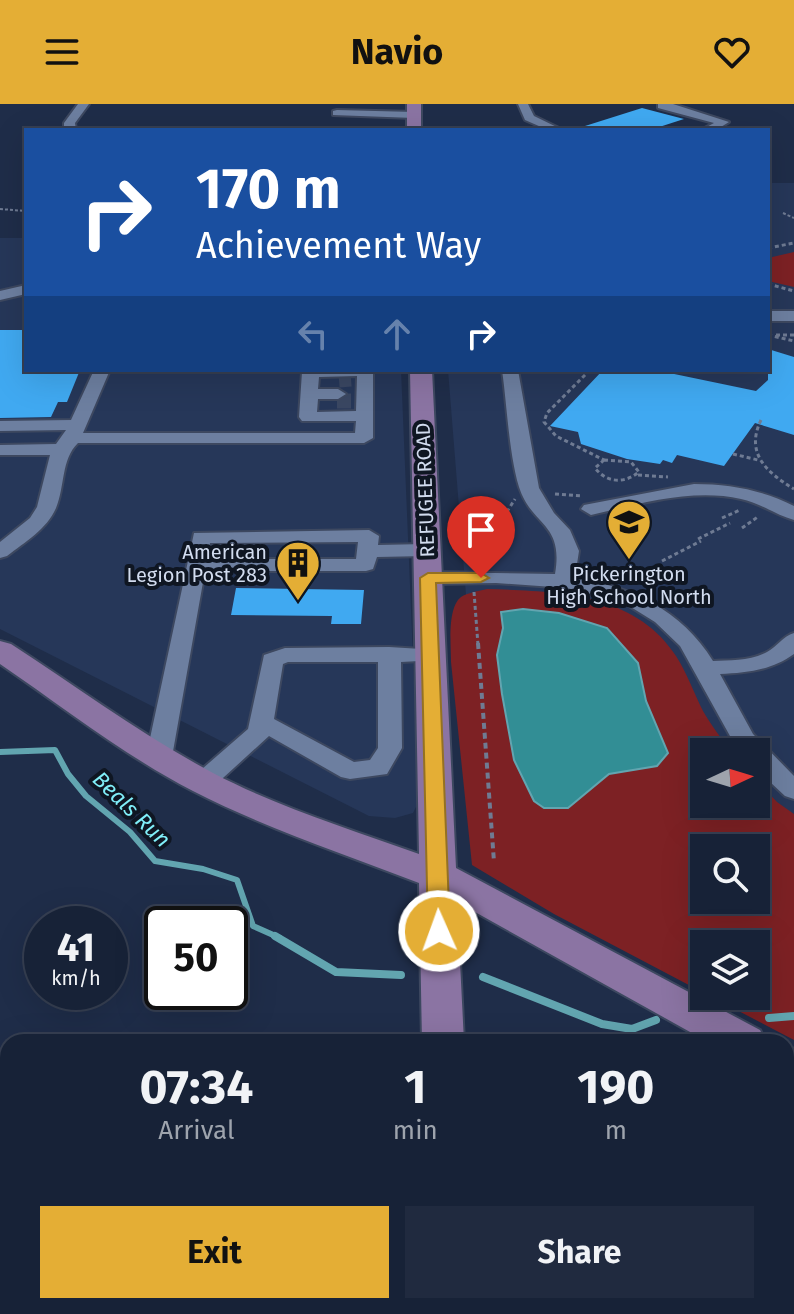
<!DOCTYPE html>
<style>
:root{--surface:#172237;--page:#202a3f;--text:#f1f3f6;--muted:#9ea4ad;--line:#363f52;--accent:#e4ae35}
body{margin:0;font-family:"Fira Sans",sans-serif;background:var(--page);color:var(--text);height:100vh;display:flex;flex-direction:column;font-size:30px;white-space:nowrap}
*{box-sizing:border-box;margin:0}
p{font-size:26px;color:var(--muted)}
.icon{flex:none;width:44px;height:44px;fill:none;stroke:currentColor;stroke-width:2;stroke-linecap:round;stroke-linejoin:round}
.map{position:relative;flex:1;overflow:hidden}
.side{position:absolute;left:0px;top:930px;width:794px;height:280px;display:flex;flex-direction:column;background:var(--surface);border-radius:24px 24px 0 0;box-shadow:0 8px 32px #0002,0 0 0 2px var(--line)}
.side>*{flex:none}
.hud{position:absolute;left:24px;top:24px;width:746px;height:244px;border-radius:0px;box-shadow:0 8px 32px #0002,0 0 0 2px var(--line);background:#1a4fa0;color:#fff;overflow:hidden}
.needle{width:52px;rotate:86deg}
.fabs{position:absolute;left:690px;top:634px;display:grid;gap:16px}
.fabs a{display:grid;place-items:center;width:80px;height:80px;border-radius:0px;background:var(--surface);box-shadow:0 8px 32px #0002,0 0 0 2px var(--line);font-size:40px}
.speed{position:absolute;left:24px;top:802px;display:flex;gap:16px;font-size:40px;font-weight:700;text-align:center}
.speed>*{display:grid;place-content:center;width:104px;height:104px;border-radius:50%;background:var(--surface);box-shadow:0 8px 32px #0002,0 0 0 2px var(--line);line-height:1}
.speed small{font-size:20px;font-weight:400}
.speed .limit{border:4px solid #111;border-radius:12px;background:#fff;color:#111}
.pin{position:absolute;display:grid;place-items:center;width:68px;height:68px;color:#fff;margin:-82px -34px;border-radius:50% 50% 50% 0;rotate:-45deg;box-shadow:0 0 8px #0007}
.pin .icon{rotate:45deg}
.me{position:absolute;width:88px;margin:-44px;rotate:358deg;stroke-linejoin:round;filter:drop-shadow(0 0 6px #0008)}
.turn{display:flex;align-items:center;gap:28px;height:168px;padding:0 40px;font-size:36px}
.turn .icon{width:104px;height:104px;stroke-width:2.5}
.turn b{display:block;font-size:56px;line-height:68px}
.lanes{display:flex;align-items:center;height:76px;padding:0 40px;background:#0003;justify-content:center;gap:40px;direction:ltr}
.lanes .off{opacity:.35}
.eta{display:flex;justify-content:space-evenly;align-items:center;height:136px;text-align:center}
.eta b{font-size:48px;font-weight:700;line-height:56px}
.action{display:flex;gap:16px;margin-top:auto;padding:16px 40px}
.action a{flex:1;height:92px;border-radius:0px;background:var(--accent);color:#111;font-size:32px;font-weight:700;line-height:92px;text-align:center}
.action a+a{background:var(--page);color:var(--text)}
header{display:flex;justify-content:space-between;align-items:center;height:104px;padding:0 40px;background:var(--accent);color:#111;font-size:36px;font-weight:700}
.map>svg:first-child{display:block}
.built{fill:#263759;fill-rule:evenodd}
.green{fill:#7d2124;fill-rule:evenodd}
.water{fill:#328e95;stroke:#62a5b0;stroke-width:2}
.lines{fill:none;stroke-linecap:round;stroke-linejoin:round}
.stream-far1{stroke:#62a5b0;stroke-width:6}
.stream{stroke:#62a5b0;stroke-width:8}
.building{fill:#40a9f1}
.minor-tunnel{stroke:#3a4762;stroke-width:15;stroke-dasharray:15 8;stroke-linecap:butt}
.minor-casing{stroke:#3d4860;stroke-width:4}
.major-casing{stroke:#3d4860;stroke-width:4}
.path-far2{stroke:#6f7b93;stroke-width:2;stroke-dasharray:3 2;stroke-linecap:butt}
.path-far1{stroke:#6f7b93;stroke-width:3;stroke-dasharray:4 3;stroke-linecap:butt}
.path{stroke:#6f7b93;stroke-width:4;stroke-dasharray:6 4;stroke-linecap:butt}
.minor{fill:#6d7fa0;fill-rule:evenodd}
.major{fill:#8b74a3;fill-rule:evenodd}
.route{fill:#e4ae35;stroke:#947122;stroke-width:2}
.labels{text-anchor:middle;stroke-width:8;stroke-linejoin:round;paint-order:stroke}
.street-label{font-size:20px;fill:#d2dcef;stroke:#0f1622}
.poi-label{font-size:20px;fill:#d2dcef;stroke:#0f1622;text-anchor:end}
.water-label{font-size:22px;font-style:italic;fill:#80eff9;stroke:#0f1622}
</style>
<header><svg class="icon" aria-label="menu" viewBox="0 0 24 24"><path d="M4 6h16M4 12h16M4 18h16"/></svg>Navio<svg class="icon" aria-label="heart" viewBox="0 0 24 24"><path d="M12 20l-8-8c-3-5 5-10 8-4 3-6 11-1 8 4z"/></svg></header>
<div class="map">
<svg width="794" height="1210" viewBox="0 0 794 1210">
<rect width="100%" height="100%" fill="#1f2d49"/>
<!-- built -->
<g class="built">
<path d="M768,79H794V911L756,840H704L487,753L448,266H768ZM704,648H756V700H704ZM704,744H756V796H704Z"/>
<polygon points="0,134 26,134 26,266 401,266 419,697 413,709 395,714 369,712 0,525"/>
</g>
<!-- green -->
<g class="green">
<polygon points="794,148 794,183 768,177 768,154"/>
<path d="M487,485C554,487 635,488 676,552C687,569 694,589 703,607C711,621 722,635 731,648H704V700H756V676L777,698L794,710V936L710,892H756V840H704V889L554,810L472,761L451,558C451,541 447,504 461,493C467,489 479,487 487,485ZM704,744H756V796H704Z"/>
</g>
<!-- water -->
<polygon class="water" points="523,505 559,509 607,524 638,559 646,597 668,649 657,662 609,670 568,704 544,704 534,697 514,656 502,590 497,551 503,524 501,508"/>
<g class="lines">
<!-- stream-far1 -->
<polyline class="stream-far1" points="0,648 55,646 68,670 86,692 130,728 155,757 203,765 237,776 253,822 280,834"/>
<!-- stream -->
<g class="stream">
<polyline points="275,832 336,868 401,871"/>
<polyline points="483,873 602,920 632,925 656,916"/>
<polyline points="769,914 794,912"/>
</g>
</g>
<!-- building -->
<g class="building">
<polygon points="642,4 684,15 650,26 586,26 585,22"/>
<polygon points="0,226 26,226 26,266 80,266 67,298 58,298 51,313 0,314"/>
<polygon points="768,245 794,253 794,331 755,319 724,362 677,351 672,359 663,356 660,360 627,355 581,340 578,328 550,322 603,266 655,266 756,287 768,276"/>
<polygon points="236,484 364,486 361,520 331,520 332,512 231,511"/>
</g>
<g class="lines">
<!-- minor-tunnel -->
<g class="minor-tunnel">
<polyline points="339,276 351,275"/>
<polyline points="337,297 351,297"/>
</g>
<!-- minor casing -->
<g class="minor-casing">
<g id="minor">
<polygon points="78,0 89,0 75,19 76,26 64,26 64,19"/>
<polygon points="518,0 528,0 534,12 563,26 548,26 525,16"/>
<polygon points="658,0 673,0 729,18 716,26 701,26 714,19 658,4"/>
<polygon points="337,6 414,8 419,11 414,14 333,11 333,7"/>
<polygon points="26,181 26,190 0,196 0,187"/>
<rect x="768" y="207" width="26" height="10"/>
<path d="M94,266H110L83,329H355L356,317H302L299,313L302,268L373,266V334L364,339H78C61,355 65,383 56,404C47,425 25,438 7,452L0,454V438L30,414L37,403L50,351H0V341L56,340L66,326L0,327V317L71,316ZM357,272L356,307L317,308L318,295H338L346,290L338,285H318L319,273Z"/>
<path d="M502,266H518L539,384L554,409L570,426L579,447L575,473C632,484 681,505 713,557C730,556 750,557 767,548C777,543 783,532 794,529V550C772,566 747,569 720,570L753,630L794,672V695L785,692L756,665V648H741L735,641L680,542L655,518L626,500L567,484L496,479L428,480L417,474L428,468L555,470C564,418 532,423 519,383C509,350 507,301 502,266Z"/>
<path d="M694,380C730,380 762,386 794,402V416C776,411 760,399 741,395C692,384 639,400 591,411L581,405L584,401Z"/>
<path d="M369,426L379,432L378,441L426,440L436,446L426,452L377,453L373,465L366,467H205L172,653L168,659L159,661L150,659L146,653L194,429ZM358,438L356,455H207L210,439Z"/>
<path d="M389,543L438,546L441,551L438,556L401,558L402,644L387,670L350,675L341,673L269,632L212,684L203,687L194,684L190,678L194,672L248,625L264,551L285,544ZM288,558H378V644L370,656L354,658L274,615L283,560Z"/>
</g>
</g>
<!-- major casing -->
<g class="major-casing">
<g id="major">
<rect x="407" y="0" width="14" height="26"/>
<path d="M410,266H432L456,764L760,926L766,938H708L457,798L464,938H422L419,779C344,750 265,724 193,687C125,652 63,603 0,560V537L11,540C77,583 142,631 213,669C278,703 350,725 419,750Z"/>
<polygon points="786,942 794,945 794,982 786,979"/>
<rect x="429" y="1202" width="50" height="8"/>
</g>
</g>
<!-- path-far2 -->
<g class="path-far2">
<polyline points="0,105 26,107"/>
<polyline points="783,109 794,114"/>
</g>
<!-- path-far1 -->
<g class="path-far1">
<polyline points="768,144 794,139"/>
<polyline points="768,180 794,187"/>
<polyline points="768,231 794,237"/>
<polyline points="776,231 794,231"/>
<polyline points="590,266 547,309 544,318 556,332 604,356"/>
<path d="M761,316C745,349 766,368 794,385"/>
<polyline points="733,350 758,356"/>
<path d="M604,356L631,358L639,368C624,380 607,379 595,364Z"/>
<polyline points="638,371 668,373"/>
<polyline points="555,390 582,392"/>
<polyline points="722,414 740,406"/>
<polyline points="742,424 759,412"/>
<polyline points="698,435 730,419"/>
<polyline points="662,457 701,437"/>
<polyline points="472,459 476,445 498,422 515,395"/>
<polyline points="474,488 478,541"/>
</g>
<!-- path -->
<polyline class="path" points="478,539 494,758"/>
<!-- minor -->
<use href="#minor" class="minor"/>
<!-- major -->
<use href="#major" class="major"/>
</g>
<!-- route -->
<polygon class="route" points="428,469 481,469 489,474 481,478 436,479 450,827 447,833 439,835 431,833 428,827 420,474"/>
<!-- icons -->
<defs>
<g id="school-pin" transform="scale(2.3)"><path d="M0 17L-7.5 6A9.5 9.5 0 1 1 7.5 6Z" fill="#e4ae35" stroke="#0f1622"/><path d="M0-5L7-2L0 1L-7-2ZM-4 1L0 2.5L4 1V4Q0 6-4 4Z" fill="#111"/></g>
<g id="building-pin" transform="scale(2.3)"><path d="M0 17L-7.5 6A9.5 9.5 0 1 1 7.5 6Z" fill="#e4ae35" stroke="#0f1622"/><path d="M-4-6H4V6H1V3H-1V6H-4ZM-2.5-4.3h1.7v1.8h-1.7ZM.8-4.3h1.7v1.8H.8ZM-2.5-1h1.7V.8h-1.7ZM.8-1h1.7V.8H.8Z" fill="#111"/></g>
</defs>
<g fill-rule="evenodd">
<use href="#school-pin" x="629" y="418"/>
<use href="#building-pin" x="298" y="459"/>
</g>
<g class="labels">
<!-- street labels -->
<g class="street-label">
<text transform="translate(425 386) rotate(-92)" y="7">REFUGEE ROAD</text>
</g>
<!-- poi labels -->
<g class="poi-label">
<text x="267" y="455">American<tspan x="267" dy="23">Legion Post 283</tspan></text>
<text x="629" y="477" text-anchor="middle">Pickerington<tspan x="629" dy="23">High School North</tspan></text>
</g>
<!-- water labels -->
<g class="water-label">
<text transform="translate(132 705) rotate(44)" y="8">Beals Run</text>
</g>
</g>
</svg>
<div class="fabs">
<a><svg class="needle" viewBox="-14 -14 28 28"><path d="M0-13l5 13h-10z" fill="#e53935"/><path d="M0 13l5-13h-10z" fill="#9ea4ad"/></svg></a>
<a><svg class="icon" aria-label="search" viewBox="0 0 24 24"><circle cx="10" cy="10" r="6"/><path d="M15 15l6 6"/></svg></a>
<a><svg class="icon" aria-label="layers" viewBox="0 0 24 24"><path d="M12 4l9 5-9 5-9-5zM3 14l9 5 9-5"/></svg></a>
</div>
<div class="speed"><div>41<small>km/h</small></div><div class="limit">50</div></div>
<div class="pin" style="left:481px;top:474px;background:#d93025"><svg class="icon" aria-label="arrive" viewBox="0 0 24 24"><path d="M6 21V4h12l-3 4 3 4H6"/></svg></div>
<svg class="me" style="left:439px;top:827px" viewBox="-20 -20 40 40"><circle r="17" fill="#e4ae35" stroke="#fff" stroke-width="3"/><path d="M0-11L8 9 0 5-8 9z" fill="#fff"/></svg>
<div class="hud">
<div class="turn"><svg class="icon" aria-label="right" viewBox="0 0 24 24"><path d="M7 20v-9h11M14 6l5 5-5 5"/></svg><div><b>170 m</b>Achievement Way</div></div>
<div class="lanes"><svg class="icon off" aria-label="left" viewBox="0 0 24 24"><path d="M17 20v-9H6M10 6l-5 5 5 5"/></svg><svg class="icon off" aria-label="ahead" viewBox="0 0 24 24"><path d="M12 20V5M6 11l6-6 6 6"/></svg><svg class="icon" aria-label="right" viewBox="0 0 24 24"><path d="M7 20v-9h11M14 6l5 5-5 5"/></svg></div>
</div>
<section class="side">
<div class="eta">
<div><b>07:34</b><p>Arrival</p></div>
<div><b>1</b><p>min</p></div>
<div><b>190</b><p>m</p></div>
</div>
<div class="action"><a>Exit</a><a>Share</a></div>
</section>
</div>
